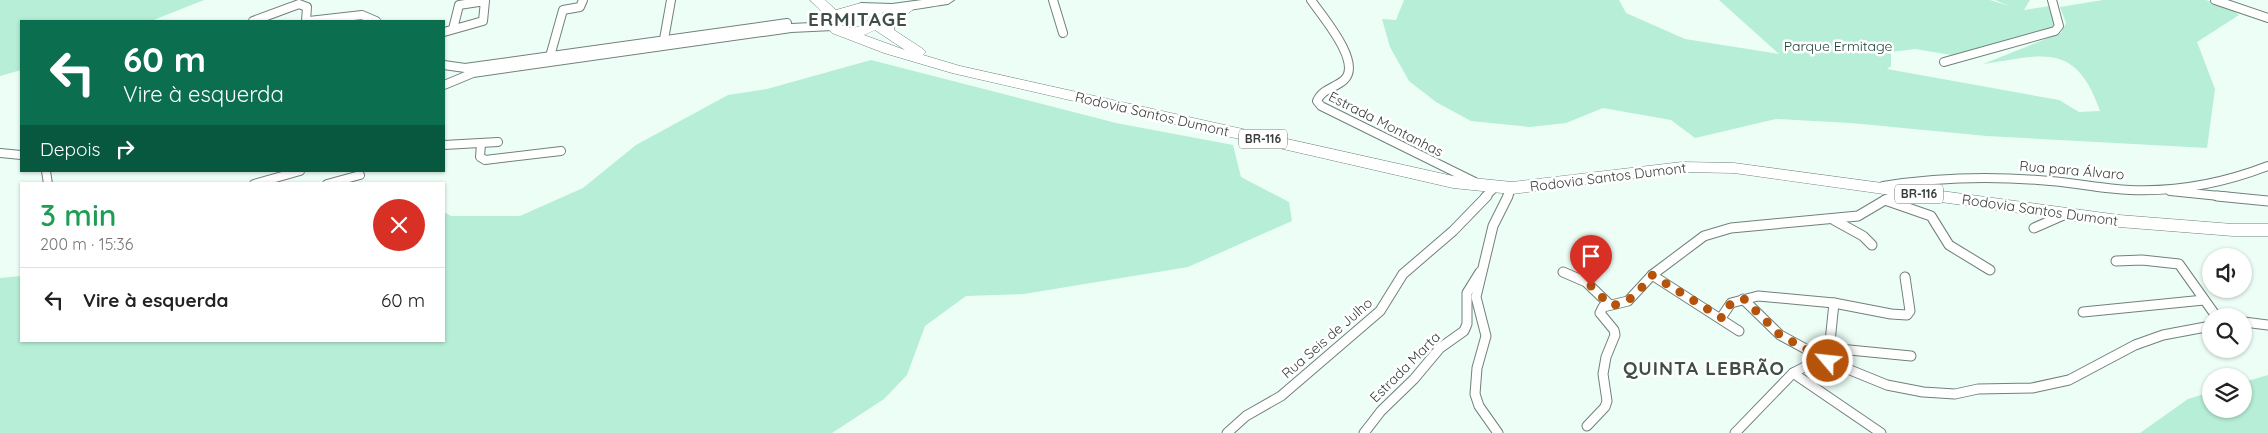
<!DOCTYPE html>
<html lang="pt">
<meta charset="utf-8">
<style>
:root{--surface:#fff;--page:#f2f2f2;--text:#222;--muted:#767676;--line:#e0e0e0}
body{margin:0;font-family:Quicksand,sans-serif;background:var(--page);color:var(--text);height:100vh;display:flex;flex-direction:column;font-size:19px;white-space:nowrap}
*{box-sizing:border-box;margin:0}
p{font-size:16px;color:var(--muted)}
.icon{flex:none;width:28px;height:28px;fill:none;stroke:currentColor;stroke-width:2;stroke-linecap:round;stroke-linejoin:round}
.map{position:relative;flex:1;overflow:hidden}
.side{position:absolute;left:20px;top:182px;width:425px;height:160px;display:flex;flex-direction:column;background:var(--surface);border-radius:0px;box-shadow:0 1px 4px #0004}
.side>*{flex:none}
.top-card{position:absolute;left:20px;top:20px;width:425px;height:152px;border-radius:0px;box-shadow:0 1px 4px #0004;background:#0b6e4f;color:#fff;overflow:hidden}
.buttons{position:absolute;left:2202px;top:248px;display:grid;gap:10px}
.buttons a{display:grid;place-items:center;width:50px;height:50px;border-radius:50%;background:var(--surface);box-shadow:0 1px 4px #0004;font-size:25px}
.pin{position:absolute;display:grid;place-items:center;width:42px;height:42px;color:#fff;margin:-51px -21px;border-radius:50% 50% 50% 0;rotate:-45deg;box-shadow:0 0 5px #0007}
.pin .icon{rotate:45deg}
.me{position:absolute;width:55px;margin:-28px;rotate:298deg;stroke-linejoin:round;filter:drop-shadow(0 0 4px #0008)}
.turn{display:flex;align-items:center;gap:18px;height:105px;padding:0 20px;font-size:22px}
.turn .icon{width:65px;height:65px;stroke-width:2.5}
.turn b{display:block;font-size:35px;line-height:42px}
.then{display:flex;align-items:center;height:48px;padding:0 20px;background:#0003;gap:10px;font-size:19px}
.round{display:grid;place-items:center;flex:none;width:52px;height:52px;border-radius:26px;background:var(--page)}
.summary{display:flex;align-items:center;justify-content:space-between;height:85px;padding:0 20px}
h1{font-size:30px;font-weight:600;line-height:38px;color:#1e9e55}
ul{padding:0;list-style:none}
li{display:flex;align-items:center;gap:15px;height:65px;padding:0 20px;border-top:1px solid var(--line)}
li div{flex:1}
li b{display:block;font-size:19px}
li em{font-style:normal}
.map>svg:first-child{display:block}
.green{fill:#b6eed7}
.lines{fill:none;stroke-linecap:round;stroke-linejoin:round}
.street-far1-casing{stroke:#71817a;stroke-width:10}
.street-casing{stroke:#71817a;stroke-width:11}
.primary-casing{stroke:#71817a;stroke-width:2}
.highway-casing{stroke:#71817a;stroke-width:1}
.street-far1{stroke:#fff;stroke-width:8}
.street{stroke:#fff;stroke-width:9}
.primary{fill:#fff;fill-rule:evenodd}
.highway{fill:#fff;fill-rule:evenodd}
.route{stroke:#b45309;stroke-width:9;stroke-dasharray:0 16.2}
.labels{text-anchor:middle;stroke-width:5;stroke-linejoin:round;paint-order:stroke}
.shield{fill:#fff;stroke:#737876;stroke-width:1}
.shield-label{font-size:12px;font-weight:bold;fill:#373e3b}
.park-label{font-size:14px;fill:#1f4638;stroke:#fff}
.street-label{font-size:14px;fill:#373e3b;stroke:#fff}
.district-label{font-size:19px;font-weight:bold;letter-spacing:1px;fill:#3f4e47;stroke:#fff}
</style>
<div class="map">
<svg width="2268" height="433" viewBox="0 0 2268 433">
<rect width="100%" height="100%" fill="#ecfef6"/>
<!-- green -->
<g class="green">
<polygon points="0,0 204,0 151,21 21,21 21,70 0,76"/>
<path d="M1404,0H1619L1626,13L1685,39L1779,54L1719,0H1990L2009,6L1995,0H2030L2024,10L2050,6L2055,20L2053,28L1970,58L1915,49L1891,52V66L1887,69L2059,100L2079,112L2100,111C2076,41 2043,55 1983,64L2061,33L2066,23L2060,7L2103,0H2206L2228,7L2239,15L2197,42L2215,89L2207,148L1987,136L1851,123L1776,119L1695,138L1671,120L1603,108L1566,123L1530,127L1471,121L1436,102L1409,81L1390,47L1382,19L1396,20Z"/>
<polygon points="871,60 1116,123 1233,145 1241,177 1289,202 1292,221 1188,267 1024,294 966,296 925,326 907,375 884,399 832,433 0,433 0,278 21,276 21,341 444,341 444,212 451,216 520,216 583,188 636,145 728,95 767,89"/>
<polygon points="2268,375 2268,433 2140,433 2188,399 2211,392 2211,409 2244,409 2244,382"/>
</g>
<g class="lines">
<!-- street-far1 casing -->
<g class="street-far1-casing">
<g id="street-far1">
<polyline points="1053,0 1063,33"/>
<path d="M1311,0C1322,16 1363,63 1344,80C1335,88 1322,89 1317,101L1321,106L1475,182"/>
<polyline points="2215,0 2268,18"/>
<polyline points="253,21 299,4 307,7 306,21"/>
<polyline points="309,21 362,15 376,21"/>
<polyline points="444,32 483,21 485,1 459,5 453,29"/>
<polyline points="663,45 671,0"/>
<polyline points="549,60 563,10 580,7 583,0"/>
<polyline points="1944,62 2055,31 2059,26 2052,0"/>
<polyline points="444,65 465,68 787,23"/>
<polyline points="444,85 473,73 791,28 833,26"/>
<polyline points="481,144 480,157 485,160 561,151"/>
<polyline points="444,145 498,142"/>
<polyline points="0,153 21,155"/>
<polyline points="46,171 48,184"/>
<polyline points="254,184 300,171"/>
<polyline points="327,184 360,175"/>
<path d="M1883,186C1939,177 1994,176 2050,181C2077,183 2103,189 2130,190C2177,192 2224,183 2268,166"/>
<polyline points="2170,191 2229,197"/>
<polyline points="1485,197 1495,187"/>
<polyline points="1507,197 1512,188"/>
<polyline points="1893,197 1908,192"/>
</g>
</g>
<!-- street casing -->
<g class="street-casing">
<g id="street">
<polyline points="2217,196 2268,201"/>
<polyline points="1885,200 1931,216 1949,245 1990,270"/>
<polyline points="1834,220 1863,236 1872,245"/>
<polyline points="2034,228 2066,214"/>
<polyline points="2116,261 2142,260 2179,264 2216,316"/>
<polyline points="1563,272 1586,282 1610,305"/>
<polyline points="1652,275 1739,331"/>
<polyline points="1743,299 1780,335 1828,361 1834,303 1891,314 1907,315 1910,311 1905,277"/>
<polyline points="2083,312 2204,300"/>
<polyline points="1721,318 1731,303 1758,296 1834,303"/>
<polyline points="2244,322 2268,325"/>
<polyline points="1829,348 1911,356"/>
<polyline points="1793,373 1881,433"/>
<polyline points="1587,426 1605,407 1607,401 1603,374 1606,357 1615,335 1614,330 1600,313 1603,307 1628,301 1652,275 1704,236 1731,228 1858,216 1885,200 1897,196"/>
<polyline points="1227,433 1246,416 1281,396 1380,311 1403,274 1453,231 1487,196"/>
<polyline points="1364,433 1381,411 1414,379 1440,348 1464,331 1467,324 1467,293 1480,272"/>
<polyline points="1498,433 1479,406 1475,394 1477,368 1486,336 1476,297 1493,226 1508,196"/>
<polyline points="1735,433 1793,373 1812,363 1828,361 1887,385 1923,392 1955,394 1978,389 2032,388 2069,380 2135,345 2163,335 2211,326"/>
</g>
</g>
<!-- primary casing -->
<g class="primary-casing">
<path id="primary" d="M922,0H954L948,4C931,6 866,20 855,7L861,3L892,4Z"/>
</g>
<!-- highway casing -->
<g class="highway-casing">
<path id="highway" d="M810,0H825L836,10L861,3L882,11L884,18L904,3H914L916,6C909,16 896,16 894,30L923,49L926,52L923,55L960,66L1453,176L1512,182L1682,162L1734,163L2119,215L2233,224H2268V236H2233L2119,227L1734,173L1682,172L1512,194L1453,188L952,73L884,53L832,33L826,26L825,20L827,17ZM859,12L870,16V19C861,27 851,32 840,24V21L850,13ZM875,30L905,50L864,35Z"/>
</g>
<!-- street-far1 -->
<use href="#street-far1" class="street-far1"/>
<!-- street -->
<use href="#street" class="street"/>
<!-- primary -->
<use href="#primary" class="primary"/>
<!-- highway -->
<use href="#highway" class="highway"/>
</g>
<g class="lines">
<!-- route -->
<path class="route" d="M1591,286L1610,305C1630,306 1641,288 1652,275L1722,318L1731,303L1744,299L1780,335L1828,361"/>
</g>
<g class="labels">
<!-- shield labels -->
<g class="shield">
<rect x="1239" y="129.5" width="48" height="19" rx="4"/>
<rect x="1895" y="184.5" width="48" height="19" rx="4"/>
</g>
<g class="shield-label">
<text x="1263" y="143">BR-116</text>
<text x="1919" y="198">BR-116</text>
</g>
<!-- park labels -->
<g class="park-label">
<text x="1838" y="51">Parque Ermitage</text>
</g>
<!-- street labels -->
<g class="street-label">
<text transform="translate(1152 114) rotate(13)" y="5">Rodovia Santos Dumont</text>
<text transform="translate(1386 124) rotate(27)" y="5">Estrada Montanhas</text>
<text transform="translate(2072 170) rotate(5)" y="5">Rua para Álvaro</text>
<text transform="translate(1608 177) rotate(-7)" y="5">Rodovia Santos Dumont</text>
<text transform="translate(2040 210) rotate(8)" y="5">Rodovia Santos Dumont</text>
<text transform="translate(1327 338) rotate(-41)" y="5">Rua Seis de Julho</text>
<text transform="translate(1405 367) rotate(-45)" y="5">Estrada Marta</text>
</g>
<!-- district labels -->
<g class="district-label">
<text x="858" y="26">ERMITAGE</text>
<text x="1704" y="375">QUINTA LEBRÃO</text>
</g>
</g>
</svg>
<div class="buttons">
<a><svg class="icon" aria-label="sound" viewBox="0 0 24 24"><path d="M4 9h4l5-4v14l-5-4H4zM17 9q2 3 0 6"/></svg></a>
<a><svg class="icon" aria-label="search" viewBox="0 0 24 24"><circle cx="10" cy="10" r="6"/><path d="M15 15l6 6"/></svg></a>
<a><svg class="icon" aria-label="layers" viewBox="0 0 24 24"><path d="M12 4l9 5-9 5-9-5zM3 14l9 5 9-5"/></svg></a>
</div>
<div class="pin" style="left:1591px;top:286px;background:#d93025"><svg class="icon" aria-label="arrive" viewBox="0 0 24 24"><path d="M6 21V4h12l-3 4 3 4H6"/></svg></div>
<svg class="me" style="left:1828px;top:361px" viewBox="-20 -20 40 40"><circle r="17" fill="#b45309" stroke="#fff" stroke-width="3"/><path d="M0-11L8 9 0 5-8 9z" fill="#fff"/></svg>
<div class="top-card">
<div class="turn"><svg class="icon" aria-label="left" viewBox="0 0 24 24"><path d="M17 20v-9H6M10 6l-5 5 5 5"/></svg><div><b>60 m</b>Vire à esquerda</div></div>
<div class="then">Depois<svg class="icon" aria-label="right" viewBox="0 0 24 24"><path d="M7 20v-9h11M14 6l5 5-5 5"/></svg></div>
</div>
<section class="side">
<div class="summary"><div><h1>3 min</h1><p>200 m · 15:36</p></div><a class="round" style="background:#d93025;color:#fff"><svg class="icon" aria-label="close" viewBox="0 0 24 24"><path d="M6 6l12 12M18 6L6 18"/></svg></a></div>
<ul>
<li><svg class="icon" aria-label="left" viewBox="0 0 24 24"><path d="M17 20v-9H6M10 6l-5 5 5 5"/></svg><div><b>Vire à esquerda</b></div><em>60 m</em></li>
</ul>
</section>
</div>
